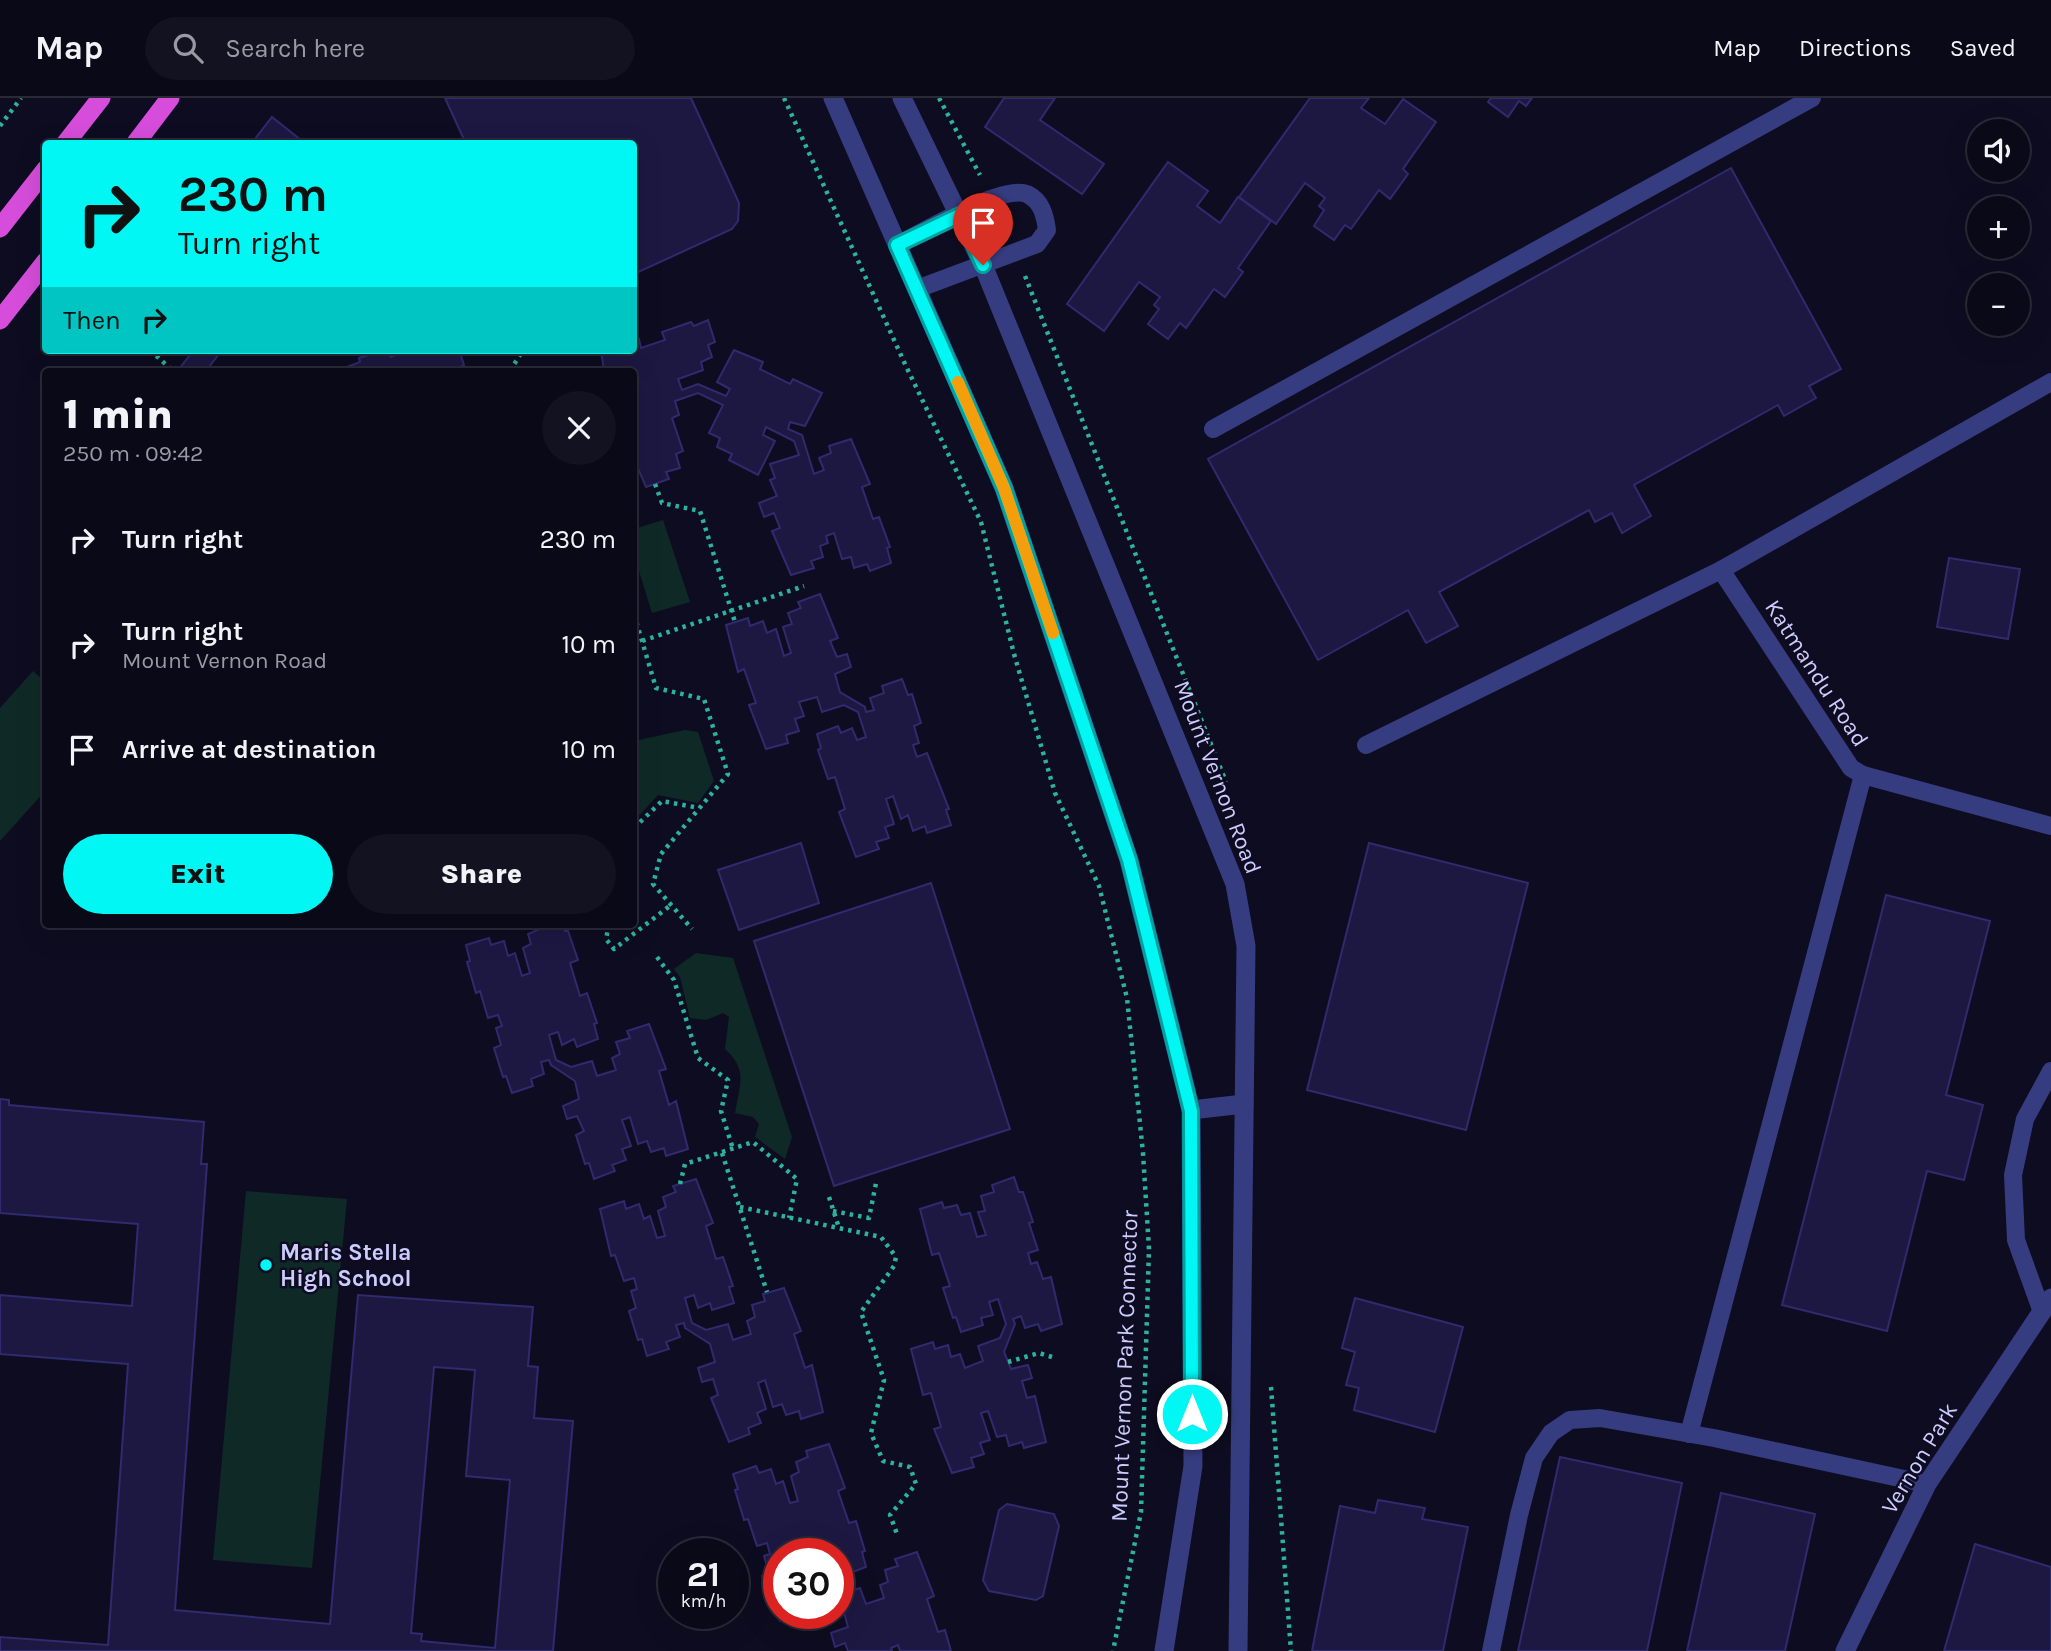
<!DOCTYPE html>
<meta charset="utf-8">
<style>
:root{--surface:#0a0918;--page:#131221;--text:#f1f3f6;--muted:#999aa2;--line:#2a2a37;--accent:#00f7f4}
body{margin:0;font-family:Karla,sans-serif;background:var(--page);color:var(--text);height:100vh;display:flex;flex-direction:column;font-size:26px;white-space:nowrap}
*{box-sizing:border-box;margin:0}
p{font-size:23px;color:var(--muted)}
.icon{flex:none;width:38px;height:38px;fill:none;stroke:currentColor;stroke-width:2;stroke-linecap:round;stroke-linejoin:round}
.map{position:relative;flex:1;overflow:hidden}
.panel{position:absolute;left:42px;top:270px;width:595px;height:560px;display:flex;flex-direction:column;background:var(--surface);border-radius:7px;box-shadow:0 7px 28px #0002,0 0 0 2px var(--line)}
.panel>*{flex:none}
.guide{position:absolute;left:42px;top:42px;width:595px;height:214px;border-radius:7px;box-shadow:0 7px 28px #0002,0 0 0 2px var(--line);background:#00f7f4;color:#111;overflow:hidden}
.buttons{position:absolute;left:1967px;top:21px;display:grid;gap:14px}
.buttons a{display:grid;place-items:center;width:63px;height:63px;border-radius:50%;background:var(--surface);box-shadow:0 7px 28px #0002,0 0 0 2px var(--line);font-size:35px}
.speed{position:absolute;left:658px;top:1440px;display:flex;gap:14px;font-size:35px;font-weight:700;text-align:center}
.speed>*{display:grid;place-content:center;width:91px;height:91px;border-radius:50%;background:var(--surface);box-shadow:0 7px 28px #0002,0 0 0 2px var(--line);line-height:1}
.speed small{font-size:18px;font-weight:400}
.speed .limit{border:10px solid #d22;background:#fff;color:#111}
.pin{position:absolute;display:grid;place-items:center;width:60px;height:60px;color:#fff;margin:-72px -30px;border-radius:50% 50% 50% 0;rotate:-45deg;box-shadow:0 0 7px #0007}
.pin .icon{rotate:45deg}
.me{position:absolute;width:77px;margin:-38px;rotate:0deg;stroke-linejoin:round;filter:drop-shadow(0 0 5px #0008)}
.turn{display:flex;align-items:center;gap:24px;height:147px;padding:0 21px;font-size:32px}
.turn .icon{width:91px;height:91px;stroke-width:2.5}
.turn b{display:block;font-size:49px;line-height:60px}
.then{display:flex;align-items:center;height:66px;padding:0 21px;background:#0003;gap:14px;font-size:26px}
.round{display:grid;place-items:center;flex:none;width:74px;height:74px;border-radius:37px;background:var(--page)}
.overview{display:flex;align-items:center;justify-content:space-between;height:119px;padding:0 21px}
h1{font-size:42px;font-weight:800;line-height:52px}
.cta{display:flex;gap:14px;margin-top:auto;padding:14px 21px}
.cta a{flex:1;height:80px;border-radius:42px;background:var(--accent);color:#111;font-size:28px;font-weight:800;line-height:80px;text-align:center}
.cta a+a{background:var(--page);color:var(--text)}
ul{padding:0;list-style:none}
li{display:flex;align-items:center;gap:21px;height:105px;padding:0 21px}
li div{flex:1}
li b{display:block;font-size:26px}
li em{font-style:normal}
header{display:flex;align-items:center;gap:42px;box-sizing:border-box;height:98px;padding:0 35px;background:var(--surface);border-bottom:2px solid var(--line)}
header strong{font-size:33px}
nav{display:flex;gap:38px;margin-inline-start:auto;font-size:24px}
.search{width:490px;height:63px;background:var(--page);display:flex;align-items:center;gap:18px;box-sizing:border-box;padding:0 24px;border-radius:38px;color:var(--muted);font-size:26px}
.map>svg:first-child{display:block}
.green{fill:#0f2a26}
.building{fill:#1c1842;stroke:#302a6e;stroke-width:2;fill-rule:evenodd}
.lines{fill:none;stroke-linecap:round;stroke-linejoin:round}
.path{stroke:#2bb39c;stroke-width:4.5;stroke-dasharray:3.5 5;stroke-linecap:butt}
.service{stroke:#363c80;stroke-width:18}
.minor{stroke:#363c80;stroke-width:19}
.trunk{stroke:#d54dda;stroke-width:19}
.route-casing{stroke:#00a19f;stroke-width:18}
.route{stroke:#00f7f4;stroke-width:12}
.slow{stroke:#f59e0b;stroke-width:12}
.poi-dot{fill:#00f7f4;stroke:#0e0c20;stroke-width:2.5}
.labels{text-anchor:middle;stroke-width:5;stroke-linejoin:round;paint-order:stroke}
.street-label{font-size:23px;fill:#ccf;stroke:#0e0c20}
.poi-label{font-size:23px;font-weight:bold;fill:#ccf;stroke:#0e0c20;text-anchor:start}
</style>
<header>
<strong>Map</strong>
<div class="search"><svg class="icon" aria-label="search" viewBox="0 0 24 24"><circle cx="10" cy="10" r="6"/><path d="M15 15l6 6"/></svg>Search here</div>
<nav><a>Map</a><a>Directions</a><a>Saved</a></nav>
</header>
<div class="map">
<svg width="2051" height="1553" viewBox="0 0 2051 1553">
<rect width="100%" height="100%" fill="#0e0c20"/>
<!-- green -->
<g class="green">
<polygon points="663,422 690,504 652,515 634,457 634,431"/>
<polygon points="33,573 45,584 45,693 0,743 0,610"/>
<polygon points="685,632 698,634 714,683 698,705 658,697 634,723 634,643"/>
<path d="M696,855L733,860L792,1039L785,1061L755,1039L759,1026L753,1019L735,1015C740,986 748,972 725,951L729,919L723,915L706,922L690,920L680,879L674,871Z"/>
<polygon points="246,1093 347,1101 312,1470 213,1462"/>
</g>
<!-- building -->
<g class="building">
<polygon points="445,0 691,0 739,105 738,123 732,131 634,176 634,46 466,46"/>
<polygon points="1004,0 1055,0 1040,22 1104,66 1082,96 985,29"/>
<polygon points="1310,0 1369,0 1361,10 1385,26 1403,1 1436,24 1403,71 1408,76 1390,101 1379,92 1351,131 1345,127 1334,142 1314,128 1324,112 1319,108 1325,100 1305,85 1276,126 1239,99"/>
<polygon points="1491,0 1532,0 1526,8 1519,3 1508,19 1488,4"/>
<polygon points="272,19 306,46 251,46"/>
<polygon points="1168,64 1208,93 1197,108 1220,125 1238,99 1271,123 1238,170 1243,174 1225,199 1214,191 1186,230 1180,225 1168,241 1148,226 1159,211 1154,207 1160,199 1139,184 1104,233 1067,206"/>
<polygon points="1731,70 1841,271 1809,288 1816,300 1784,318 1778,307 1634,387 1651,418 1622,435 1612,415 1595,424 1589,412 1439,494 1458,528 1426,545 1408,512 1318,562 1208,361"/>
<polygon points="708,222 715,244 708,247 712,259 701,264 703,272 678,281 682,292 698,286 726,298 730,291 717,284 734,252 763,264 760,271 790,286 793,281 822,295 805,328 790,324 788,331 802,337 814,376 824,372 819,360 831,355 829,348 851,341 870,386 862,389 873,421 879,419 890,449 887,450 891,465 870,473 867,466 854,470 851,459 842,461 834,435 826,438 828,445 820,448 823,459 811,463 814,470 791,477 772,433 780,430 774,415 764,419 759,405 777,398 770,382 775,380 770,366 799,357 794,343 766,329 763,337 775,343 758,377 729,362 732,356 717,349 720,340 709,335 723,307 698,295 675,303 679,317 672,320 683,353 676,356 680,370 666,374 669,381 646,389 634,361 634,273 604,273 601,252 634,252 634,243 639,241 641,250 665,242 662,234 691,224 694,228"/>
<polygon points="194,252 222,252 206,273 181,273 179,271"/>
<polygon points="385,252 391,259 408,252 459,252 464,267 460,269 461,273 345,273 344,270 360,264 359,260"/>
<polygon points="1949,460 2020,471 2008,541 1937,529"/>
<polygon points="820,496 838,540 830,543 837,559 847,556 851,569 835,576 840,594 865,609 866,614 874,612 870,600 884,595 882,588 902,581 908,597 912,596 921,625 914,628 919,645 913,647 917,659 927,655 949,711 946,712 951,727 927,735 925,728 913,733 908,717 901,721 893,698 886,701 894,726 885,729 889,740 876,744 879,751 856,759 839,714 845,711 835,679 828,681 818,652 821,650 817,636 838,628 841,635 852,630 857,642 866,639 858,614 844,607 822,614 817,599 799,604 804,618 795,621 799,633 786,637 788,645 766,651 749,607 756,605 744,571 738,574 726,527 748,520 750,528 763,523 767,535 776,531 784,558 791,555 783,529 792,526 788,515 801,510 798,504"/>
<polygon points="801,745 819,805 739,832 718,772"/>
<polygon points="1369,745 1528,785 1466,1032 1307,992"/>
<polygon points="931,785 1010,1031 834,1088 754,843"/>
<polygon points="1886,797 1990,823 1946,997 1983,1007 1964,1082 1927,1073 1887,1233 1782,1207"/>
<polygon points="538,826 563,826 565,833 568,833 578,862 570,865 580,898 587,895 597,925 594,926 598,941 577,949 574,941 562,947 558,934 549,937 556,962 571,969 592,963 597,978 616,972 612,960 620,956 616,944 630,940 627,933 649,926 666,971 659,973 669,1007 676,1003 688,1051 666,1058 664,1050 651,1054 647,1043 638,1046 630,1019 622,1022 631,1048 622,1051 626,1062 612,1067 615,1073 594,1081 589,1065 585,1066 576,1037 584,1033 577,1018 567,1021 563,1008 579,1001 575,983 551,967 549,962 541,964 544,976 531,981 533,988 512,995 506,978 503,979 494,950 501,947 496,930 502,928 498,917 488,920 480,893 476,895 467,864 470,863 466,847 489,840 491,847 504,843 508,858 515,855 522,878 530,875 523,850 531,846 528,836 540,831"/>
<path d="M0,1001L9,1002V1007L204,1024L201,1066H207L175,1512L330,1526L358,1197L533,1209L528,1268L538,1269L534,1320L573,1323L553,1553H0V1539L108,1547L128,1266L0,1256V1197L132,1208L138,1126L0,1115ZM434,1269L475,1272L466,1378L510,1382L495,1550L421,1543L422,1536L411,1535Z"/>
<polygon points="1014,1079 1019,1094 1023,1094 1033,1124 1029,1125 1038,1152 1028,1155 1031,1166 1037,1164 1043,1181 1051,1179 1062,1226 1041,1233 1038,1226 1025,1230 1021,1218 1013,1221 1015,1226 1004,1254 1011,1271 1028,1267 1032,1280 1022,1283 1027,1300 1035,1298 1046,1344 1024,1350 1022,1344 1009,1348 1006,1337 997,1339 988,1313 981,1315 990,1342 980,1345 984,1356 971,1360 974,1369 952,1375 934,1331 941,1329 931,1295 923,1297 911,1251 933,1244 935,1251 948,1247 951,1259 960,1256 965,1270 983,1263 978,1248 1000,1240 1006,1226 998,1201 989,1204 993,1217 981,1220 983,1227 961,1234 956,1219 953,1220 943,1190 950,1188 939,1155 932,1157 920,1111 942,1104 944,1110 957,1107 961,1117 970,1115 977,1139 986,1137 978,1114 985,1113 981,1098 994,1094 992,1087"/>
<polygon points="696,1081 713,1125 706,1128 716,1161 723,1159 733,1188 729,1189 734,1205 712,1212 710,1205 698,1210 694,1197 685,1200 692,1225 706,1232 728,1226 733,1242 751,1236 747,1223 755,1219 752,1207 765,1203 763,1196 784,1190 801,1233 794,1236 805,1270 812,1267 823,1314 801,1321 799,1313 786,1317 782,1306 773,1309 765,1282 758,1285 766,1311 757,1315 761,1325 748,1330 750,1336 729,1344 711,1300 718,1297 713,1281 702,1284 698,1270 715,1264 710,1246 685,1230 684,1225 676,1227 680,1239 666,1244 669,1251 647,1258 642,1241 638,1242 629,1213 636,1210 631,1193 637,1191 634,1180 624,1183 615,1157 611,1158 600,1111 624,1103 626,1111 639,1106 644,1121 650,1118 657,1140 665,1138 658,1113 666,1109 663,1099 676,1094 673,1088"/>
<polygon points="1355,1200 1463,1229 1435,1334 1354,1312 1359,1290 1346,1287 1355,1254 1342,1250"/>
<polygon points="829,1346 845,1390 838,1393 849,1425 856,1423 865,1453 862,1454 866,1469 845,1477 842,1470 838,1471 838,1456 779,1456 779,1516 801,1516 780,1523 775,1506 771,1507 762,1478 769,1475 764,1458 770,1456 767,1445 757,1448 748,1421 744,1422 735,1392 738,1391 733,1376 756,1368 759,1375 771,1371 776,1386 783,1383 790,1405 798,1403 791,1378 799,1374 796,1364 808,1359 806,1353"/>
<polygon points="1560,1359 1682,1385 1647,1553 1518,1553"/>
<polygon points="1721,1395 1815,1416 1785,1553 1687,1553"/>
<polygon points="1378,1402 1425,1410 1422,1421 1468,1429 1443,1553 1312,1553 1340,1408 1375,1415"/>
<polygon points="1007,1406 1054,1416 1059,1428 1043,1498 1036,1502 989,1493 983,1482 999,1412"/>
<polygon points="1975,1446 2051,1469 2051,1553 1944,1553"/>
<polygon points="917,1454 934,1498 927,1501 938,1534 945,1532 951,1553 900,1553 898,1547 891,1550 892,1553 848,1553 845,1545 835,1549 831,1535 848,1529 843,1511 838,1508 838,1497 860,1490 866,1506 884,1500 880,1487 888,1484 885,1472 898,1468 895,1461"/>
</g>
<g class="lines">
<!-- path -->
<g class="path">
<polyline points="784,0 905,266 981,424 1014,556 1055,695 1099,788 1127,900 1143,1055 1149,1151 1141,1414 1113,1553"/>
<polyline points="939,0 980,77"/>
<polyline points="0,28 21,0"/>
<polyline points="1025,178 1226,684"/>
<polyline points="150,252 173,273"/>
<polyline points="510,273 523,252"/>
<polyline points="655,386 662,405 700,413 735,524"/>
<polyline points="634,516 656,590 704,601 728,676 661,756 653,786 692,831"/>
<polyline points="634,541 642,543 804,488"/>
<polyline points="634,730 662,703 699,710"/>
<polyline points="609,826 606,841 614,851 671,807"/>
<polyline points="657,859 674,882 698,960 728,982 721,1013 733,1051"/>
<polyline points="722,1055 767,1194"/>
<polyline points="680,1086 685,1066 753,1044 797,1081 789,1120"/>
<polyline points="829,1099 839,1130"/>
<polyline points="740,1109 881,1139 896,1159 894,1168 861,1214 884,1282 871,1335 883,1363 910,1369 916,1386 890,1417 897,1436"/>
<polyline points="833,1113 869,1120 876,1085"/>
<polyline points="1008,1264 1039,1255 1052,1259"/>
<polyline points="1271,1289 1291,1553"/>
</g>
<!-- service -->
<g class="service">
<path d="M897,147C922,135 1002,86 1027,96C1042,103 1045,118 1047,132L1037,146L917,191"/>
<polyline points="1213,331 1812,0"/>
<polyline points="1721,472 1851,670 1863,677 2051,728"/>
<polyline points="1366,647 1721,472 2051,284"/>
<polyline points="2042,1214 2016,1142 2013,1077 2025,1021 2051,973"/>
<polyline points="1689,1336 1863,677"/>
<polyline points="1491,1553 1519,1417 1534,1360 1551,1335 1570,1322 1600,1320 1714,1340 1927,1386"/>
</g>
<!-- minor -->
<g class="minor">
<polyline points="833,0 1004,390 1129,762 1191,1012 1193,1368 1164,1553"/>
<polyline points="902,0 983,167 1235,786 1246,848 1238,1553"/>
<polyline points="1191,1012 1244,1006"/>
<polyline points="1845,1553 1927,1386 2051,1200"/>
</g>
<!-- trunk -->
<g class="trunk">
<polyline points="65,46 101,0"/>
<polyline points="135,46 170,0"/>
<polyline points="0,130 46,71"/>
<polyline points="0,222 46,163"/>
</g>
</g>
<g class="lines">
<!-- route casing -->
<g class="route-casing">
<polyline id="route" points="983,167 960,117 897,147 1004,390 1129,762 1191,1013 1192,1316"/>
</g>
<!-- route -->
<use href="#route" class="route"/>
<!-- slow -->
<polyline class="slow" points="958,284 1004,390 1053,535"/>
</g>
<!-- markers -->
<circle class="poi-dot" cx="266" cy="1167" r="7"/>
<g class="labels">
<!-- street labels -->
<g class="street-label">
<text transform="translate(1817 575) rotate(57)" y="8">Katmandu Road</text>
<text transform="translate(1218 679) rotate(69)" y="8">Mount Vernon Road</text>
<text transform="translate(1124 1268) rotate(-88)" y="8">Mount Vernon Park Connector</text>
<text transform="translate(1919 1360) rotate(-59)" y="8">Vernon Park</text>
</g>
<!-- poi labels -->
<g class="poi-label">
<text x="280" y="1162">Maris Stella<tspan x="280" dy="26">High School</tspan></text>
</g>
</g>
</svg>
<div class="buttons">
<a><svg class="icon" aria-label="sound" viewBox="0 0 24 24"><path d="M4 9h4l5-4v14l-5-4H4zM17 9q2 3 0 6"/></svg></a>
<a>+</a>
<a>−</a>
</div>
<div class="speed"><div>21<small>km/h</small></div><div class="limit">30</div></div>
<div class="pin" style="left:983px;top:167px;background:#d93025"><svg class="icon" aria-label="arrive" viewBox="0 0 24 24"><path d="M6 21V4h12l-3 4 3 4H6"/></svg></div>
<svg class="me" style="left:1192px;top:1316px" viewBox="-20 -20 40 40"><circle r="17" fill="#00f7f4" stroke="#fff" stroke-width="3"/><path d="M0-11L8 9 0 5-8 9z" fill="#fff"/></svg>
<div class="guide">
<div class="turn"><svg class="icon" aria-label="right" viewBox="0 0 24 24"><path d="M7 20v-9h11M14 6l5 5-5 5"/></svg><div><b>230 m</b>Turn right</div></div>
<div class="then">Then<svg class="icon" aria-label="right" viewBox="0 0 24 24"><path d="M7 20v-9h11M14 6l5 5-5 5"/></svg></div>
</div>
<section class="panel">
<div class="overview"><div><h1>1 min</h1><p>250 m · 09:42</p></div><a class="round"><svg class="icon" aria-label="close" viewBox="0 0 24 24"><path d="M6 6l12 12M18 6L6 18"/></svg></a></div>
<ul>
<li><svg class="icon" aria-label="right" viewBox="0 0 24 24"><path d="M7 20v-9h11M14 6l5 5-5 5"/></svg><div><b>Turn right</b></div><em>230 m</em></li>
<li><svg class="icon" aria-label="right" viewBox="0 0 24 24"><path d="M7 20v-9h11M14 6l5 5-5 5"/></svg><div><b>Turn right</b><p>Mount Vernon Road</p></div><em>10 m</em></li>
<li><svg class="icon" aria-label="arrive" viewBox="0 0 24 24"><path d="M6 21V4h12l-3 4 3 4H6"/></svg><div><b>Arrive at destination</b></div><em>10 m</em></li>
</ul>
<div class="cta"><a>Exit</a><a>Share</a></div>
</section>
</div>
